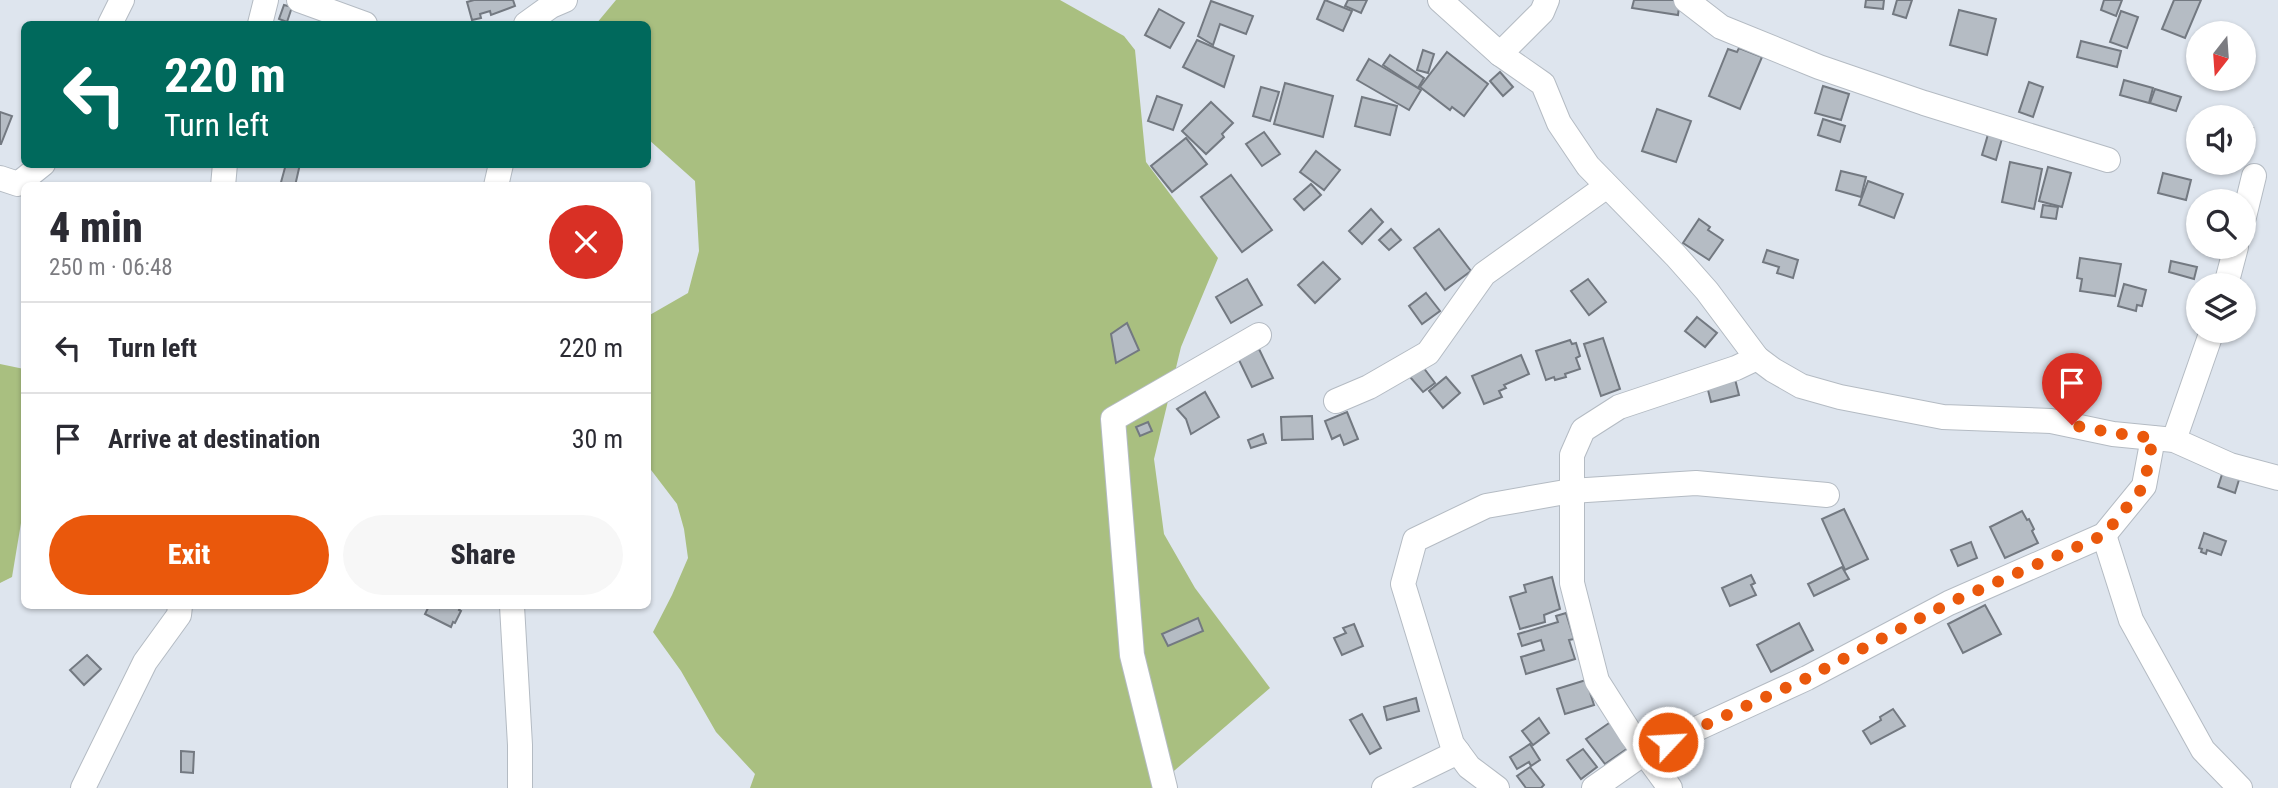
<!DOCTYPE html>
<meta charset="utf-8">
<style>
:root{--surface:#fff;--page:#f7f7f7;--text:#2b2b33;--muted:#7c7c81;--line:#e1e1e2;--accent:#ea580c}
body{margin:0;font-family:"Roboto Condensed",sans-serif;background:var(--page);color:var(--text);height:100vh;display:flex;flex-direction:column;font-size:26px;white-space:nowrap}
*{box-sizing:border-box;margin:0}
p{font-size:23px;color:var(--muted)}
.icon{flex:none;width:38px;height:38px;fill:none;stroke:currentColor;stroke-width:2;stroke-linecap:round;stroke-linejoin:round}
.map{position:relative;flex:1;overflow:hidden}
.drawer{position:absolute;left:21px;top:182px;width:630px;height:427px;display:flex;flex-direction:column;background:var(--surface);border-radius:10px;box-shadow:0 2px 5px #0004}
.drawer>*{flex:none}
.hud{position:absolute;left:21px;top:21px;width:630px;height:147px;border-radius:10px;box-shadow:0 2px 5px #0004;background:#00695c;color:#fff;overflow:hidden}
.needle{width:46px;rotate:197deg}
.fabs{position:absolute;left:2186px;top:21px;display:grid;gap:14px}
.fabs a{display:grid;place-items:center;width:70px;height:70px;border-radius:50%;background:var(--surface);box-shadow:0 2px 5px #0004;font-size:35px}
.pin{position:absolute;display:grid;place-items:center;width:60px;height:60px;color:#fff;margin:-72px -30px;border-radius:50% 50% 50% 0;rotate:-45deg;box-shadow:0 0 7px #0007}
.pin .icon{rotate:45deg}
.me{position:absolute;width:77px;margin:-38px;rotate:65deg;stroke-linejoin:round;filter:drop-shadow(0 0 5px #0008)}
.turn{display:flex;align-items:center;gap:24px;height:147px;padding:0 28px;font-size:32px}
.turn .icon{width:91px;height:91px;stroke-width:2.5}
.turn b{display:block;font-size:49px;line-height:60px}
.round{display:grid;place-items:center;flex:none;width:74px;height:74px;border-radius:37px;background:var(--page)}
.summary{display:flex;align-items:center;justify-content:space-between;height:119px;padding:0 28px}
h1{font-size:42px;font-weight:800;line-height:52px}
.cta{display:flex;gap:14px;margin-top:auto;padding:14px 28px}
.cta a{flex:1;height:80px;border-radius:42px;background:var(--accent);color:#fff;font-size:28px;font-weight:800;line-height:80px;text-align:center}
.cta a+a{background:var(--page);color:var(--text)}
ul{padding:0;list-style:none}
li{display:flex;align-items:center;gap:21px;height:91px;padding:0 28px;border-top:2px solid var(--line)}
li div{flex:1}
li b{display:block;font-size:26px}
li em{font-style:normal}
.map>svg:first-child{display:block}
.green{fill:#a9bf80}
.building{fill:#b5bcc4;stroke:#737981;stroke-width:2}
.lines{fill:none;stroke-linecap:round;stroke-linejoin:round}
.minor-casing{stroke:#b4bbc3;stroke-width:26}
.minor{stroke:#fff;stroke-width:24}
.route{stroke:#ea580c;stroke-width:12;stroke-dasharray:0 21.6}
</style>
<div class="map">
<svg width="2278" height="788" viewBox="0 0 2278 788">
<rect width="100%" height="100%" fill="#dee5ee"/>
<!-- green -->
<g class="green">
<polygon points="616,0 1060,0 1124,36 1135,50 1146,162 1218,258 1181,347 1154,459 1164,534 1195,588 1270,688 1160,783 1152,788 750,788 755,774 716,732 681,671 653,632 672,595 688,558 684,529 677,504 648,466 648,316 688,293 699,251 695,181 648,139 648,24 596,24"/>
<polygon points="0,364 24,369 24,505 12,577 0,583"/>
</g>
<!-- building -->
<g class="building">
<polygon points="474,0 513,0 515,6 491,15 490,11 480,14 481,18 472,20 467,2"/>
<polygon points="1325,0 1352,11 1343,31 1317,19"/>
<polygon points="1348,0 1367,0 1361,13 1345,6"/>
<polygon points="1634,0 1680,0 1678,15 1632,8"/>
<polygon points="1866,0 1884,0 1883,9 1865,7"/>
<polygon points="1897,0 1912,0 1906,18 1893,14"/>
<polygon points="2104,0 2122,0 2116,16 2101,10"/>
<polygon points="2174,0 2201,0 2185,38 2162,29"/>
<polygon points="1211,1 1253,16 1246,34 1220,24 1213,45 1198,36"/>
<polygon points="284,5 292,7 287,22 279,19"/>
<polygon points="1159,9 1184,23 1170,48 1145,35"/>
<polygon points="1959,10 1996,19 1987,55 1950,45"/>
<polygon points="2121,11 2138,17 2127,48 2110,42"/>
<polygon points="1197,40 1234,56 1224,87 1183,67"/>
<polygon points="2081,41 2121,51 2117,67 2077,57"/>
<polygon points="1739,48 1762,57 1740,109 1709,96 1728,49 1737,52"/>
<polygon points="1423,50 1434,54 1428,73 1417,70"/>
<polygon points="1447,52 1488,84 1464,116 1452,107 1450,110 1420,87"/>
<polygon points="1390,55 1424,78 1418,88 1383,65"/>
<polygon points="1369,59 1421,90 1409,110 1357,80"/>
<polygon points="1500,72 1513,87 1503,96 1490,81"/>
<polygon points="2124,80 2153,88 2149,103 2120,95"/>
<polygon points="2029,82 2043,87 2033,117 2019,112"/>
<polygon points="1285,83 1333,96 1323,137 1274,124"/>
<polygon points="1823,86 1849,94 1841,120 1815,113"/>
<polygon points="1261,87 1279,92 1270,121 1253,116"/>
<polygon points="2155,89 2181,97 2176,111 2150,103"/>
<polygon points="1157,96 1182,105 1173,130 1148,121"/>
<polygon points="1362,97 1397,106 1390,135 1355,126"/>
<polygon points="1211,102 1233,123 1222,134 1224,137 1206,154 1182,131"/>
<polygon points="1657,109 1691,121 1676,162 1642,151"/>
<polygon points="0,112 12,116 1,144 0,144"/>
<polygon points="1823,119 1845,126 1840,142 1818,135"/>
<polygon points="2244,126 2253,128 2245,157 2244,157"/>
<polygon points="1989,131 2003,135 1996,160 1982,155"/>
<polygon points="1264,132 1280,154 1262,166 1246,144"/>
<polygon points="1186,138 1207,164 1172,192 1151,166"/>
<polygon points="1316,151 1340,170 1324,190 1300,172"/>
<polygon points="2010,162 2042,169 2034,209 2002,202"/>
<polygon points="286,164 300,164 295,186 280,186"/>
<polygon points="2048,167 2071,173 2062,207 2039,201"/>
<polygon points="1841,171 1866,177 1861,197 1836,190"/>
<polygon points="2163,173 2191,180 2186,200 2158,193"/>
<polygon points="1231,175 1272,230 1242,252 1201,197"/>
<polygon points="1868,181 1903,194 1894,218 1859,205"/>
<polygon points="1311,184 1321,195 1304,210 1294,199"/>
<polygon points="2043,205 2058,207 2056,219 2041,217"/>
<polygon points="1371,209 1383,222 1362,244 1349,231"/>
<polygon points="1699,219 1710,227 1708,230 1723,240 1709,260 1683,243"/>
<polygon points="1391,229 1401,240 1389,250 1379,240"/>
<polygon points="1439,229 1471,271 1445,290 1414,248"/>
<polygon points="1767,250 1798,260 1793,278 1777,273 1779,267 1763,262"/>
<polygon points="2080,258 2121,264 2115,296 2080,291 2082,279 2077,278"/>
<polygon points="2171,261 2197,267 2194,279 2169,272"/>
<polygon points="1323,262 1340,279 1315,303 1298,285"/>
<polygon points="1247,279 1262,305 1231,323 1216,297"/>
<polygon points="1588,279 1606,302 1589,315 1571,291"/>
<polygon points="2124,284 2146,290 2142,306 2137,305 2136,311 2118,306"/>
<polygon points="1426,293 1440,311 1422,324 1409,306"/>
<polygon points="1697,317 1717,333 1705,347 1685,331"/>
<polygon points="1127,323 1139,350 1116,363 1111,334"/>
<polygon points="1603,338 1620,389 1601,396 1584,344"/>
<polygon points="1570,340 1572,344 1576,343 1580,356 1576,358 1580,369 1565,374 1566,377 1555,380 1554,377 1546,380 1536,351"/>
<polygon points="1259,349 1273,378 1252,387 1238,358"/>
<polygon points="1521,355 1529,374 1504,385 1506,388 1499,391 1502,397 1484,404 1472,376"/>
<polygon points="1423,367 1435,383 1423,392 1410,377"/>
<polygon points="1446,377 1460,393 1443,408 1429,391"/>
<polygon points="1735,379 1739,395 1711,402 1707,386"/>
<polygon points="1205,392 1219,417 1191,434 1186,419 1177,409"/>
<polygon points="1347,412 1358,439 1344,445 1340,435 1332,439 1325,421"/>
<polygon points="1312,416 1313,439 1282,440 1281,417"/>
<polygon points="1148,422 1152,431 1140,436 1136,427"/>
<polygon points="1263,434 1266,443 1251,448 1248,440"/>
<polygon points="2224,468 2241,473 2235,493 2218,487"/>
<polygon points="1844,509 1868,559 1845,570 1822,519"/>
<polygon points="2022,511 2027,520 2029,519 2034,529 2032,531 2038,543 2005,558 1990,527"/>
<polygon points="2204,533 2226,541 2221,555 2207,550 2206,554 2201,552 2202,549 2199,548"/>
<polygon points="1971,542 1977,558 1958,566 1951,550"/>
<polygon points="1842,567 1849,579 1814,596 1808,584"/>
<polygon points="1751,575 1755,583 1751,585 1756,595 1730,606 1722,588"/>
<polygon points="1552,577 1560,609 1544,615 1545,622 1520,629 1510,597 1526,592 1524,585"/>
<polygon points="1985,605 2001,634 1963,653 1948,624"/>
<polygon points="429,606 461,606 459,610 461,611 455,623 453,622 451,627 425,614"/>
<polygon points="1566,613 1574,639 1569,640 1575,659 1526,674 1521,657 1544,650 1541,640 1522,646 1518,634 1558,622 1556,616"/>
<polygon points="1198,618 1203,631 1168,646 1162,634"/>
<polygon points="1799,623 1813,650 1771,672 1757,645"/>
<polygon points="1354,624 1363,646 1342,655 1334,638 1346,633 1343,628"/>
<polygon points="87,655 101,669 84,685 70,670"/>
<polygon points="1586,680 1594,705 1565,714 1557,689"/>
<polygon points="1416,698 1419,711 1387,720 1384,707"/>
<polygon points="1893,709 1905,726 1871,744 1863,731 1881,720 1880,717"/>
<polygon points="1362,714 1381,748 1370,754 1350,720"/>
<polygon points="1539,718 1549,733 1533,745 1522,731"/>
<polygon points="1612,721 1631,746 1605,764 1586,739"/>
<polygon points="1530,744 1540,760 1531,766 1529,762 1517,769 1510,757"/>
<polygon points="1583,749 1597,767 1581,779 1567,760"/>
<polygon points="181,751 194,752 193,773 181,772"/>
<polygon points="1530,767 1544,785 1541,788 1526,788 1517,776"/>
</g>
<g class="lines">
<!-- minor casing -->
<g class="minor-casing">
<g id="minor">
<polyline points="299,0 365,24"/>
<polyline points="1440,0 1500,54 1543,84 1559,123 1588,166 1676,256 1707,291 1757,358 1773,370 1801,386 1840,397 1943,417 2051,421 2113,434 2174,440 2230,465 2278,478"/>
<polyline points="1686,0 1721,27 1819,67 1924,103 2108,160"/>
<polyline points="110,24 122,0"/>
<polyline points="260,24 266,0"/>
<polyline points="526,24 551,6 565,0"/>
<polyline points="1500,54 1542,12 1547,0"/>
<polyline points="0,178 18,184 43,164"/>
<polyline points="223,186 225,164"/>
<polyline points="496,186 501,164"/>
<polyline points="2244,217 2254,176"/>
<polyline points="2226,285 2236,247"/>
<polyline points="1336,401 1369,387 1428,353 1484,274 1607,186"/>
<polyline points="2174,440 2212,331"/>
<polyline points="2104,535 2131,620 2203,750 2240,788"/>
<polyline points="512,606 520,745 520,788"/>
<polyline points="83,788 145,662 179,615 180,606"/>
<polyline points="1165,788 1132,655 1113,419 1259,335"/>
<polyline points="1384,788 1458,752"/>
<polyline points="1497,788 1469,767 1452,744 1403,584 1415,540 1486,506 1571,491 1696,483 1827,495"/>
<polyline points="1594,788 1644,753 1807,678 1949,603 2104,535 2144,486 2153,438"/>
<polyline points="1670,788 1632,736 1597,681 1572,583 1572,455 1583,430 1619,407 1736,368 1757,358"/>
</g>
</g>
<!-- minor -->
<use href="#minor" class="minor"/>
</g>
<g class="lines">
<!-- route -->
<polyline class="route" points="1668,742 1807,678 1949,603 2104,535 2144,486 2153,438 2113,433 2072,425"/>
</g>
</svg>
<div class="fabs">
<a><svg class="needle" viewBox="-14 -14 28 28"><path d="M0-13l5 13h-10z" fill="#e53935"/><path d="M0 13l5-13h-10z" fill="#7c7c81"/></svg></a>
<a><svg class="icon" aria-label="sound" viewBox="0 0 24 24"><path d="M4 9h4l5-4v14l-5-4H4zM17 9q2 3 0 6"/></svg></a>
<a><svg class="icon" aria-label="search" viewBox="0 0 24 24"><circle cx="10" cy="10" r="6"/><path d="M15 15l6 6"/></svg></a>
<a><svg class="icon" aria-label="layers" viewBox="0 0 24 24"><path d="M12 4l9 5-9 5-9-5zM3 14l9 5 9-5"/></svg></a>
</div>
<div class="pin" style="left:2072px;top:425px;background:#d93025"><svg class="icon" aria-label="arrive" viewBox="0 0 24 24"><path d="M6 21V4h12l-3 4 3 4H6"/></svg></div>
<svg class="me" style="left:1668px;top:742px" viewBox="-20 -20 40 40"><circle r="17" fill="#ea580c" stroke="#fff" stroke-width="3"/><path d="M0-11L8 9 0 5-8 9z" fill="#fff"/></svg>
<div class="hud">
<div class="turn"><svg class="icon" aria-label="left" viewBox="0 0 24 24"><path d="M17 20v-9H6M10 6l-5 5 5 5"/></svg><div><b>220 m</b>Turn left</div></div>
</div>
<section class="drawer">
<div class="summary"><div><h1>4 min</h1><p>250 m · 06:48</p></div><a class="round" style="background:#d93025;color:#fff"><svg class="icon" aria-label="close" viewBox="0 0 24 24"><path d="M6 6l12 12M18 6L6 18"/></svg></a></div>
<ul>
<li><svg class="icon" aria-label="left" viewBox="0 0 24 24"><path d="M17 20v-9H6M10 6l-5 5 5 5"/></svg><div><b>Turn left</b></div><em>220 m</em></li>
<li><svg class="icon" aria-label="arrive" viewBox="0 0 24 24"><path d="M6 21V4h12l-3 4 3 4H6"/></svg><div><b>Arrive at destination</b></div><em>30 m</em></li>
</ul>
<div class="cta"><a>Exit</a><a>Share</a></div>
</section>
</div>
